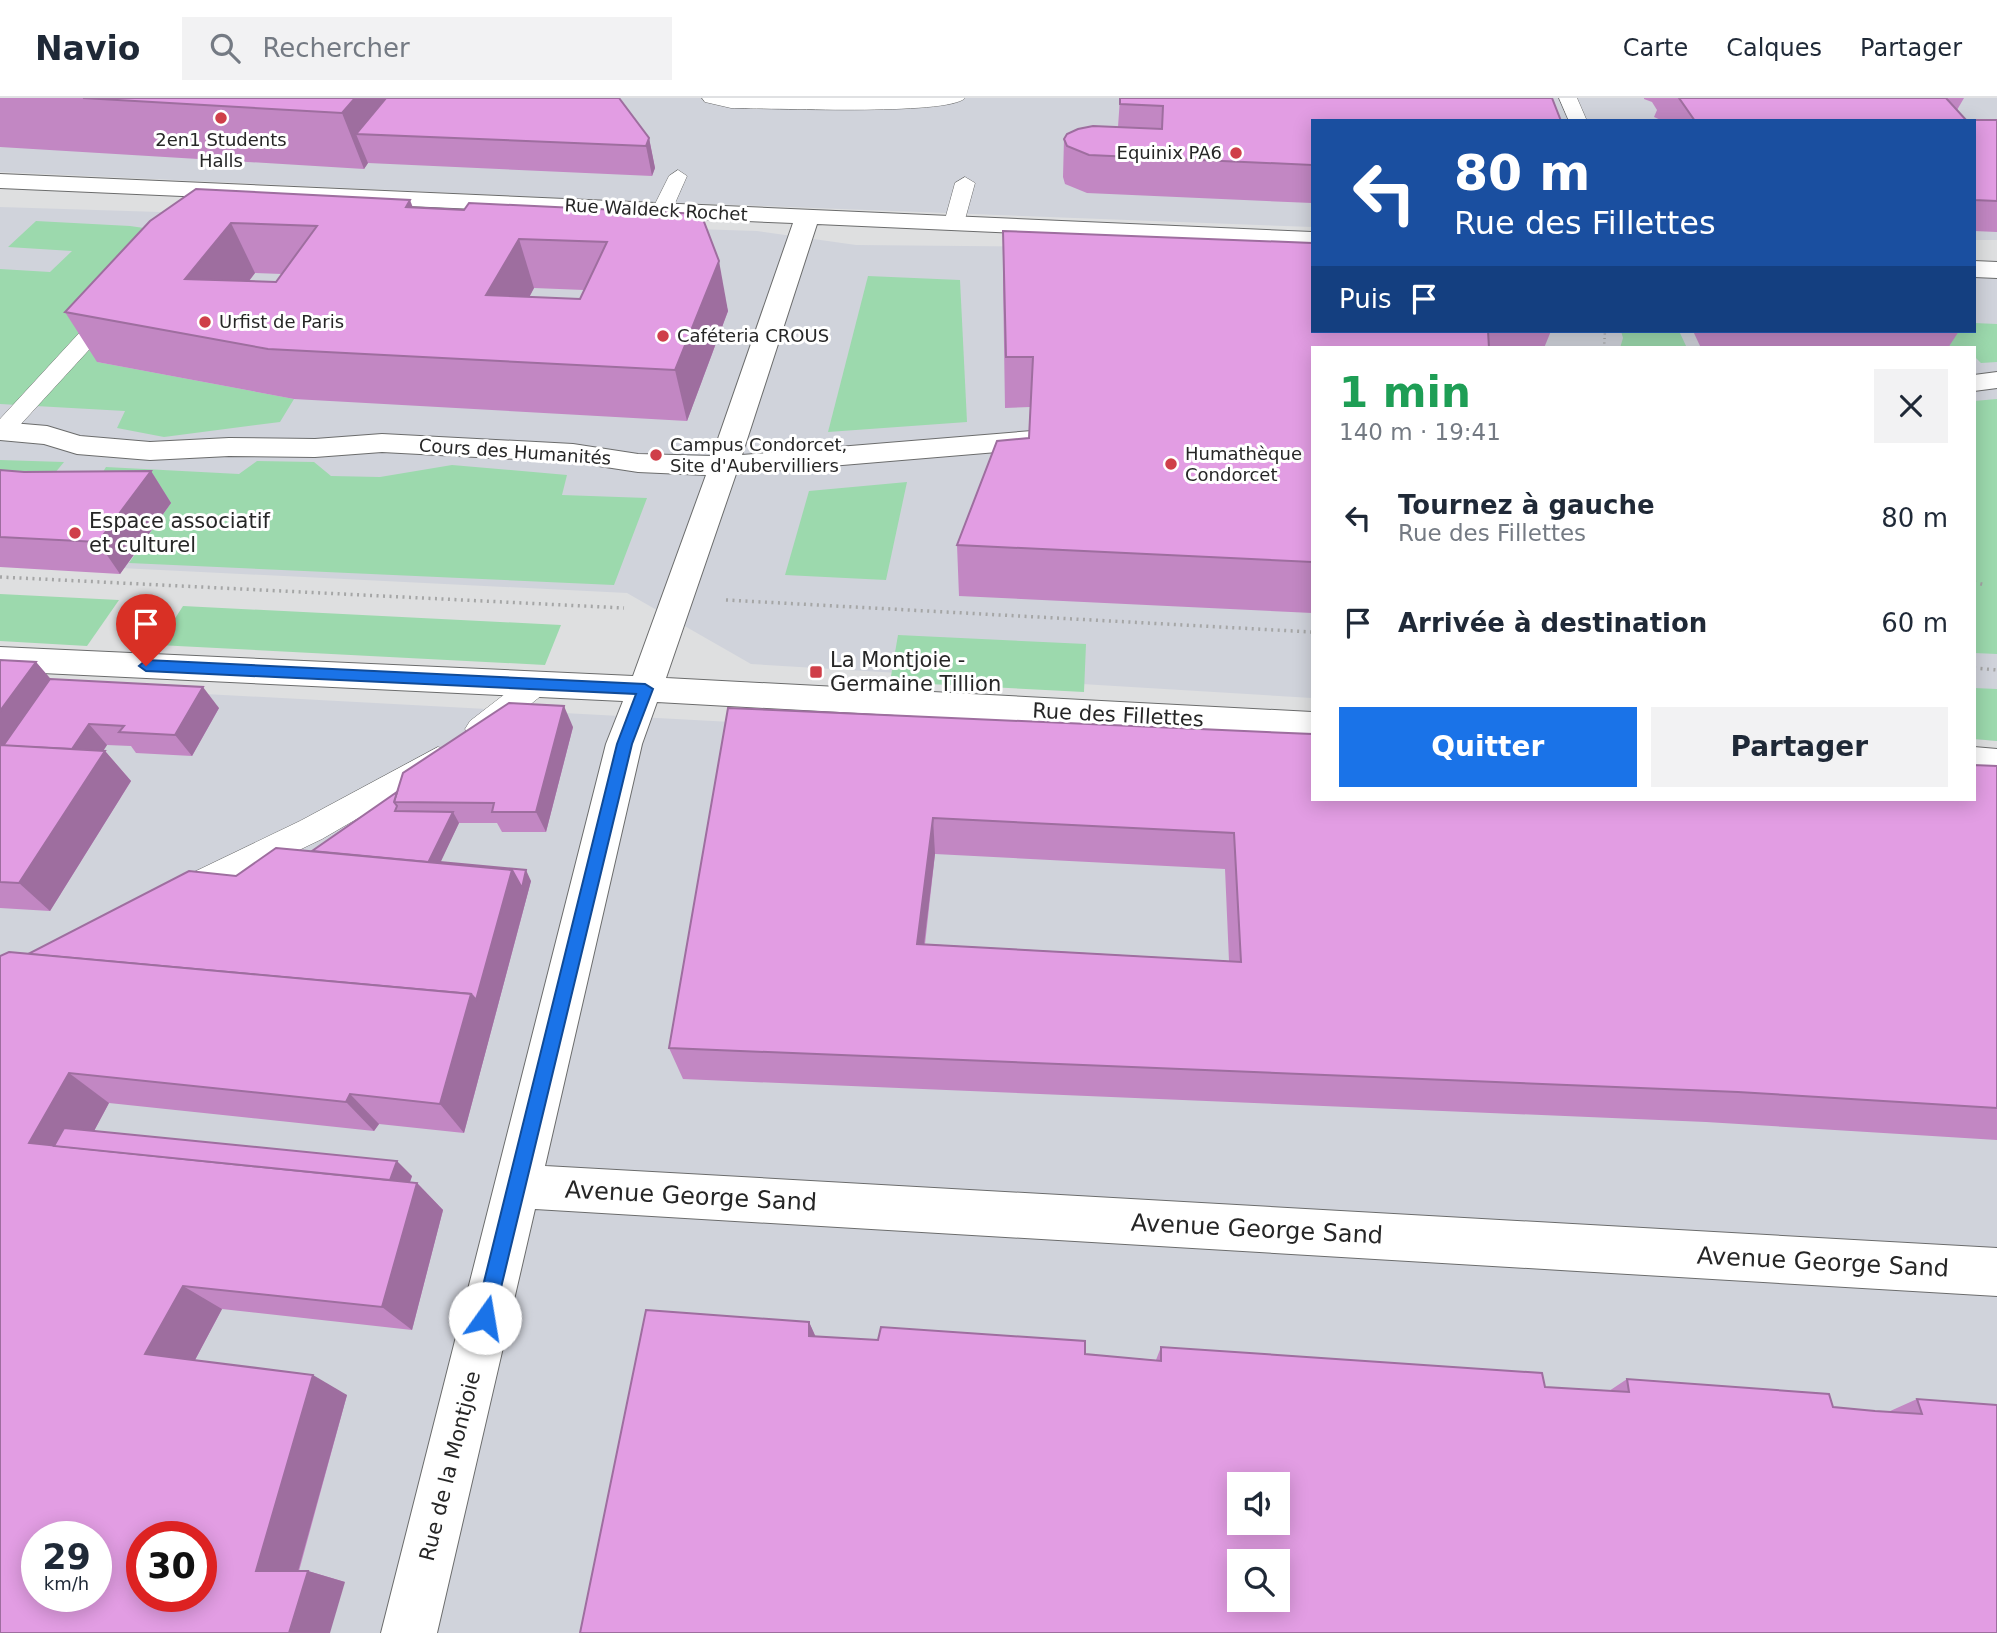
<!DOCTYPE html>
<html lang="fr">
<meta charset="utf-8">
<style>
:root{--surface:#fff;--page:#f2f2f3;--text:#1f2937;--muted:#747a83;--line:#e0e1e3;--accent:#1a73e8}
body{margin:0;font-family:"DejaVu Sans",sans-serif;background:var(--page);color:var(--text);height:100vh;display:flex;flex-direction:column;font-size:26px;white-space:nowrap}
*{box-sizing:border-box;margin:0}
p{font-size:23px;color:var(--muted)}
.icon{flex:none;width:38px;height:38px;fill:none;stroke:currentColor;stroke-width:2;stroke-linecap:round;stroke-linejoin:round}
.map{position:relative;flex:1;overflow:hidden}
.details{position:absolute;left:1311px;top:248px;width:665px;height:455px;display:flex;flex-direction:column;background:var(--surface);border-radius:0px;box-shadow:0 4px 18px #0003}
.details>*{flex:none}
.top-card{position:absolute;left:1311px;top:21px;width:665px;height:214px;border-radius:0px;box-shadow:0 4px 18px #0003;background:#1a4fa0;color:#fff;overflow:hidden}
.fabs{position:absolute;left:1227px;top:1374px;display:grid;gap:14px}
.fabs a{display:grid;place-items:center;width:63px;height:63px;border-radius:0px;background:var(--surface);box-shadow:0 4px 18px #0003;font-size:35px}
.speed{position:absolute;left:21px;top:1423px;display:flex;gap:14px;font-size:35px;font-weight:700;text-align:center}
.speed>*{display:grid;place-content:center;width:91px;height:91px;border-radius:50%;background:var(--surface);box-shadow:0 4px 18px #0003;line-height:1}
.speed small{font-size:18px;font-weight:400}
.speed .limit{border:10px solid #d22;background:#fff;color:#111}
.pin{position:absolute;display:grid;place-items:center;width:60px;height:60px;color:#fff;margin:-72px -30px;border-radius:50% 50% 50% 0;rotate:-45deg;box-shadow:0 0 7px #0007}
.pin .icon{rotate:45deg}
.me{position:absolute;width:77px;margin:-38px;rotate:13deg;stroke-linejoin:round;filter:drop-shadow(0 0 5px #0008)}
.turn{display:flex;align-items:center;gap:24px;height:147px;padding:0 28px;font-size:32px}
.turn .icon{width:91px;height:91px;stroke-width:2.5}
.turn b{display:block;font-size:49px;line-height:60px}
.then{display:flex;align-items:center;height:66px;padding:0 28px;background:#0003;gap:14px;font-size:26px}
.round{display:grid;place-items:center;flex:none;width:74px;height:74px;border-radius:0px;background:var(--page)}
.summary{display:flex;align-items:center;justify-content:space-between;height:119px;padding:0 28px}
h1{font-size:42px;font-weight:800;line-height:52px;color:#1e9e55}
.action{display:flex;gap:14px;margin-top:auto;padding:14px 28px}
.action a{flex:1;height:80px;border-radius:0px;background:var(--accent);color:#fff;font-size:28px;font-weight:800;line-height:80px;text-align:center}
.action a+a{background:var(--page);color:var(--text)}
ul{padding:0;list-style:none}
li{display:flex;align-items:center;gap:21px;height:105px;padding:0 28px}
li div{flex:1}
li b{display:block;font-size:26px}
li em{font-style:normal}
header{display:flex;align-items:center;gap:42px;box-sizing:border-box;height:98px;padding:0 35px;background:var(--surface);border-bottom:2px solid var(--line)}
header strong{font-size:33px}
nav{display:flex;gap:38px;margin-inline-start:auto;font-size:24px}
.search{width:490px;height:63px;background:var(--page);display:flex;align-items:center;gap:18px;box-sizing:border-box;padding:0 24px;border-radius:0px;color:var(--muted);font-size:26px}
.map>svg:first-child{display:block}
.built{fill:#d0d3db;fill-rule:evenodd}
.green{fill:#9cd9ad}
.lines{fill:none;stroke-linecap:round;stroke-linejoin:round}
.lane-casing{stroke:#6b6c6c;stroke-width:1}
.street-casing{stroke:#6b6c6c;stroke-width:2}
.path-far1{stroke:#a5a6a6;stroke-width:2.5;stroke-dasharray:1 3.5;stroke-linecap:butt}
.path{stroke:#a5a6a6;stroke-width:3.5;stroke-dasharray:2 4.5;stroke-linecap:butt}
.lane{fill:#fff;fill-rule:evenodd}
.street{fill:#fff;fill-rule:evenodd}
.wall{fill:#c287c3;fill-rule:evenodd}
.shaded-wall{fill:#9e6e9f}
.building{fill:#e29de3;stroke:#9e6e9f;stroke-width:2;fill-rule:evenodd}
.route{fill:#1a73e8;stroke:#114b97;stroke-width:2}
.poi-dot{fill:#cf3f49;stroke:#fff;stroke-width:2.5}
.labels{text-anchor:middle;stroke-width:6;stroke-linejoin:round;paint-order:stroke}
.far-poi-label{font-size:18px;fill:#262626;stroke:#fff;text-anchor:start}
.far-street-label{font-size:18px;fill:#262626;stroke:#fff}
.poi-label{font-size:21px;fill:#262626;stroke:#fff;text-anchor:start}
.street-label{font-size:21px;fill:#262626;stroke:#fff}
.near-street-label{font-size:24px;fill:#262626;stroke:#fff}
</style>
<header>
<strong>Navio</strong>
<div class="search"><svg class="icon" aria-label="search" viewBox="0 0 24 24"><circle cx="10" cy="10" r="6"/><path d="M15 15l6 6"/></svg>Rechercher</div>
<nav><a>Carte</a><a>Calques</a><a>Partager</a></nav>
</header>
<div class="map">
<svg width="1997" height="1535" viewBox="0 0 1997 1535">
<rect width="100%" height="100%" fill="#dedfe0"/>
<!-- built -->
<g class="built">
<polygon points="0,0 1997,0 1997,142 1974,142 1974,23 1312,23 1312,129 630,103 0,74"/>
<polygon points="0,109 757,133 856,147 1312,151 1312,233 1974,233 1974,164 1997,165 1997,643 1974,641 1974,250 1312,250 1312,600 751,566 627,495 0,464"/>
<path d="M0,585L1312,655V702H1974L1997,692V1535H0ZM1239,1386H1278V1424H1239ZM37,1438H96V1498H37ZM142,1438H201V1498H142ZM1239,1463H1278V1502H1239Z"/>
</g>
<!-- green -->
<g class="green">
<polygon points="36,123 130,128 221,141 97,264 294,301 280,324 164,339 117,330 125,313 0,306 0,171 50,174 72,153 8,149"/>
<polygon points="868,178 960,182 967,324 828,334"/>
<polygon points="1974,225 1997,226 1997,264 1981,265 1974,258 1974,250 1917,250 1906,233 1974,233"/>
<polygon points="1621,233 1679,233 1687,250 1620,250 1623,240"/>
<polygon points="1997,301 1997,556 1974,555 1974,303"/>
<polygon points="0,362 64,364 31,404 0,400"/>
<polygon points="257,363 314,364 331,378 380,379 452,367 567,377 562,397 647,400 614,487 129,465 171,405 83,405 106,369 239,376"/>
<polygon points="907,384 886,482 785,477 809,393"/>
<polygon points="0,496 119,502 87,548 0,543"/>
<polygon points="183,508 561,527 545,567 158,547"/>
<polygon points="898,537 1086,546 1084,594 890,584"/>
<polygon points="1974,590 1997,591 1997,643 1974,641"/>
</g>
<g class="lines">
<!-- lane casing -->
<g class="lane-casing">
<g id="lane">
<path d="M702,0H965C949,18 765,10 731,10L705,4Z"/>
<polygon points="1559,0 1577,0 1587,23 1569,23"/>
<polygon points="678,72 687,78 672,112 662,118 655,116 652,112 669,78"/>
<polygon points="965,79 975,85 964,125 961,129 947,129 944,125 955,85"/>
<polygon points="112,207 120,208 123,213 120,218 10,338 0,340 0,321 104,208"/>
<polygon points="537,576 547,579 551,586 547,593 490,639 480,642 470,639 465,631 470,623 527,579"/>
<polygon points="438,649 448,652 453,660 448,668 322,741 191,804 180,808 169,804 164,795 169,786 300,723"/>
</g>
</g>
<!-- street casing -->
<g class="street-casing">
<g id="street">
<polygon points="0,76 1312,134 1312,148 817,126 742,357 1032,333 1042,336 1047,342 1042,348 1032,351 736,376 666,580 1312,614 1312,640 657,604 642,646 545,1068 1997,1150 1997,1198 535,1111 437,1535 381,1535 606,646 623,603 0,573 0,549 633,578 706,377 638,374 573,364 382,354 315,359 229,358 150,362 77,356 44,346 0,342 0,324 47,328 80,338 150,344 229,340 315,341 382,336 573,346 638,356 712,358 793,125 0,90"/>
<polygon points="1974,163 1997,164 1997,180 1974,179"/>
<polygon points="1997,274 1997,290 1974,293 1974,277"/>
<polygon points="1974,649 1997,651 1997,679 1974,677"/>
</g>
</g>
<!-- path-far1 -->
<polyline class="path-far1" points="1604,250 1605,233"/>
<!-- path -->
<g class="path">
<polyline points="0,479 624,510"/>
<polyline points="1974,484 1985,487"/>
<polyline points="726,502 1312,534"/>
<polyline points="1974,570 1997,572"/>
</g>
<!-- lane -->
<use href="#lane" class="lane"/>
<!-- street -->
<use href="#street" class="street"/>
</g>
<!-- wall -->
<g class="wall">
<polygon points="0,0 619,0 649,40 655,70 652,78 368,65 364,71 0,49"/>
<polygon points="1120,0 1312,23 1312,105 1087,95 1065,86 1063,79 1064,41 1118,29"/>
<polygon points="1644,0 1964,0 1957,12 1966,22 1997,22 1997,134 1974,133 1974,23 1663,23 1654,19 1657,12 1652,4 1644,1"/>
<path d="M413,109L464,112L701,116L728,213L687,323L294,301L97,264L65,214L150,123ZM255,175L282,176L276,184L249,183ZM534,190L584,192L580,201L529,199Z"/>
<polygon points="1003,133 1312,233 1551,233 1544,250 1312,250 1312,515 959,498 957,447 1029,340 1030,309 1005,310 1003,183"/>
<polygon points="1693,233 1959,233 1948,250 1701,250"/>
<polygon points="0,372 24,374 151,373 171,405 120,476 0,469"/>
<polygon points="0,562 36,564 50,581 219,610 192,658 136,655 131,648 107,647 103,653 105,653 131,683 50,813 0,810"/>
<path d="M728,610L1997,668V1042L1706,1024L683,981L669,950ZM935,756L1225,771L1229,863L925,846Z"/>
<polygon points="573,629 546,734 502,734 497,725 459,725 440,764 531,783 464,1035 379,1026 374,1033 109,1005 94,1033 412,1078 410,1084 417,1085 443,1112 412,1232 222,1211 195,1262 347,1297 299,1473 308,1473 345,1484 0,1535 28,856 236,778 312,753 397,694"/>
<polygon points="646,1212 809,1224 815,1238 1085,1256 1156,1262 1161,1249 1545,1289 1609,1293 1627,1281 1833,1309 1888,1314 1917,1301 1997,1535"/>
</g>
<!-- shaded-wall -->
<g class="shaded-wall">
<polygon points="346,0 420,0 356,36 368,65 364,71 342,15"/>
<polygon points="649,40 655,70 652,78 646,48"/>
<polygon points="410,102 429,151 406,109"/>
<polygon points="231,125 255,175 212,231 185,181"/>
<polygon points="519,141 534,190 504,248 486,197"/>
<polygon points="719,163 728,213 687,323 675,272"/>
<polygon points="151,373 171,405 120,476 98,444"/>
<polygon points="36,564 69,602 0,702 0,613"/>
<polygon points="203,589 219,610 192,658 175,637"/>
<polygon points="564,608 573,629 546,734 536,714"/>
<polygon points="89,626 107,647 90,673 71,653"/>
<polygon points="105,653 131,683 50,813 19,785"/>
<polygon points="453,714 459,725 436,774 429,763"/>
<polygon points="933,720 935,756 920,879 917,846"/>
<polygon points="512,772 526,772 531,783 464,1035 440,1006 471,896"/>
<polygon points="69,975 109,1005 79,1061 29,1045"/>
<polygon points="350,996 379,1026 374,1033 346,1004"/>
<polygon points="397,1063 412,1078 402,1107 386,1092"/>
<polygon points="417,1085 443,1112 412,1232 382,1209"/>
<polygon points="183,1188 222,1211 187,1277 145,1256"/>
<polygon points="809,1224 819,1246 809,1238"/>
<polygon points="313,1277 347,1297 295,1484 256,1473"/>
<polygon points="308,1473 345,1484 330,1535 289,1535"/>
</g>
<!-- building -->
<g class="building">
<polygon points="83,0 355,0 342,15"/>
<polygon points="386,0 619,0 649,40 646,48 356,36"/>
<polygon points="1120,0 1552,0 1561,23 1312,23 1312,67 1089,57 1067,48 1064,41 1067,36 1078,31 1093,28 1162,31 1163,8 1120,6"/>
<polygon points="1679,0 1946,0 1966,22 1997,22 1997,103 1974,102 1974,23 1695,23"/>
<path d="M196,91L410,102L406,109L464,112L469,105L701,116L719,163L675,272L268,251L65,214L150,123ZM231,125L317,128L276,184L185,181ZM519,141L607,144L580,201L486,197Z"/>
<polygon points="1003,133 1312,145 1312,233 1488,233 1489,250 1312,250 1312,464 957,447 997,343 1029,340 1033,259 1006,259"/>
<polygon points="0,372 24,374 151,373 98,444 0,439"/>
<polygon points="0,562 36,564 0,613"/>
<polygon points="50,581 203,589 175,637 119,634 124,628 89,626 72,651 3,648"/>
<polygon points="509,605 564,608 536,714 492,714 494,705 394,704 403,675"/>
<path d="M728,610L1312,636V702H1974V667L1997,668V1010L1738,994L669,950ZM933,720L1234,735L1241,864L917,846Z"/>
<polygon points="0,647 105,653 19,785 0,784"/>
<polygon points="397,694 394,704 397,708 395,713 453,714 429,763 526,772 522,790 512,772 312,753"/>
<polygon points="276,750 512,772 476,902 471,896 28,856 189,773 236,778"/>
<path d="M9,854L471,896L440,1006L350,996L346,1004L69,975L29,1045L417,1085L382,1209L183,1188L145,1256L313,1277L256,1473H308L289,1535H0V858ZM37,1438H96V1498H37ZM142,1438H201V1498H142Z"/>
<polygon points="64,1030 397,1063 390,1082 54,1048"/>
<path d="M646,1212L809,1224V1238L878,1242L881,1229L1085,1243V1256L1161,1263V1249L1542,1275L1545,1289L1629,1294L1627,1281L1829,1296L1833,1309L1875,1313L1922,1316L1917,1301L1997,1307V1535H580ZM1239,1386H1278V1424H1239ZM1239,1463H1278V1502H1239Z"/>
</g>
<!-- route -->
<polygon class="route" points="146,562 645,586 653,591 632,646 492,1227 485,1230 478,1227 475,1220 617,646 636,596 146,573 139,568"/>
<!-- markers -->
<g class="poi-dot">
<circle cx="221" cy="20" r="7"/>
<circle cx="1236" cy="55" r="7"/>
<circle cx="205" cy="224" r="7"/>
<circle cx="663" cy="238" r="7"/>
<circle cx="656" cy="357" r="7"/>
<circle cx="1171" cy="366" r="7"/>
<circle cx="75" cy="435" r="7"/>
<rect x="809" y="567" width="14" height="14" rx="3.5"/>
</g>
<g class="labels">
<!-- far-poi labels -->
<g class="far-poi-label">
<text x="221" y="48" text-anchor="middle">2en1 Students<tspan x="221" dy="21">Halls</tspan></text>
<text x="1222" y="61" text-anchor="end">Equinix PA6</text>
<text x="219" y="230">Urfist de Paris</text>
<text x="677" y="244">Caféteria CROUS</text>
<text x="670" y="353">Campus Condorcet,<tspan x="670" dy="21">Site d'Aubervilliers</tspan></text>
<text x="1185" y="362">Humathèque<tspan x="1185" dy="21">Condorcet</tspan></text>
</g>
<!-- far-street labels -->
<g class="far-street-label">
<text transform="translate(656 112) rotate(3)" y="6">Rue Waldeck Rochet</text>
<text transform="translate(515 354) rotate(4)" y="6">Cours des Humanités</text>
</g>
<!-- poi labels -->
<g class="poi-label">
<text x="89" y="430">Espace associatif<tspan x="89" dy="24">et culturel</tspan></text>
<text x="830" y="569">La Montjoie -<tspan x="830" dy="24">Germaine Tillion</tspan></text>
</g>
<!-- street labels -->
<g class="street-label">
<text transform="translate(1118 617) rotate(3)" y="7">Rue des Fillettes</text>
<text transform="translate(450 1368) rotate(-76)" y="7">Rue de la Montjoie</text>
</g>
<!-- near-street labels -->
<g class="near-street-label">
<text transform="translate(691 1098) rotate(3)" y="8">Avenue George Sand</text>
<text transform="translate(1257 1131) rotate(3)" y="8">Avenue George Sand</text>
<text transform="translate(1823 1164) rotate(3)" y="8">Avenue George Sand</text>
</g>
</g>
</svg>
<div class="fabs">
<a><svg class="icon" aria-label="sound" viewBox="0 0 24 24"><path d="M4 9h4l5-4v14l-5-4H4zM17 9q2 3 0 6"/></svg></a>
<a><svg class="icon" aria-label="search" viewBox="0 0 24 24"><circle cx="10" cy="10" r="6"/><path d="M15 15l6 6"/></svg></a>
</div>
<div class="speed"><div>29<small>km/h</small></div><div class="limit">30</div></div>
<div class="pin" style="left:146px;top:568px;background:#d93025"><svg class="icon" aria-label="arrive" viewBox="0 0 24 24"><path d="M6 21V4h12l-3 4 3 4H6"/></svg></div>
<svg class="me" style="left:485px;top:1220px" viewBox="-20 -20 40 40"><circle r="19" fill="#fff"/><path d="M0-13L10 11 0 6-10 11z" fill="#1a73e8"/></svg>
<div class="top-card">
<div class="turn"><svg class="icon" aria-label="left" viewBox="0 0 24 24"><path d="M17 20v-9H6M10 6l-5 5 5 5"/></svg><div><b>80 m</b>Rue des Fillettes</div></div>
<div class="then">Puis<svg class="icon" aria-label="arrive" viewBox="0 0 24 24"><path d="M6 21V4h12l-3 4 3 4H6"/></svg></div>
</div>
<section class="details">
<div class="summary"><div><h1>1 min</h1><p>140 m · 19:41</p></div><a class="round"><svg class="icon" aria-label="close" viewBox="0 0 24 24"><path d="M6 6l12 12M18 6L6 18"/></svg></a></div>
<ul>
<li><svg class="icon" aria-label="left" viewBox="0 0 24 24"><path d="M17 20v-9H6M10 6l-5 5 5 5"/></svg><div><b>Tournez à gauche</b><p>Rue des Fillettes</p></div><em>80 m</em></li>
<li><svg class="icon" aria-label="arrive" viewBox="0 0 24 24"><path d="M6 21V4h12l-3 4 3 4H6"/></svg><div><b>Arrivée à destination</b></div><em>60 m</em></li>
</ul>
<div class="action"><a>Quitter</a><a>Partager</a></div>
</section>
</div>
